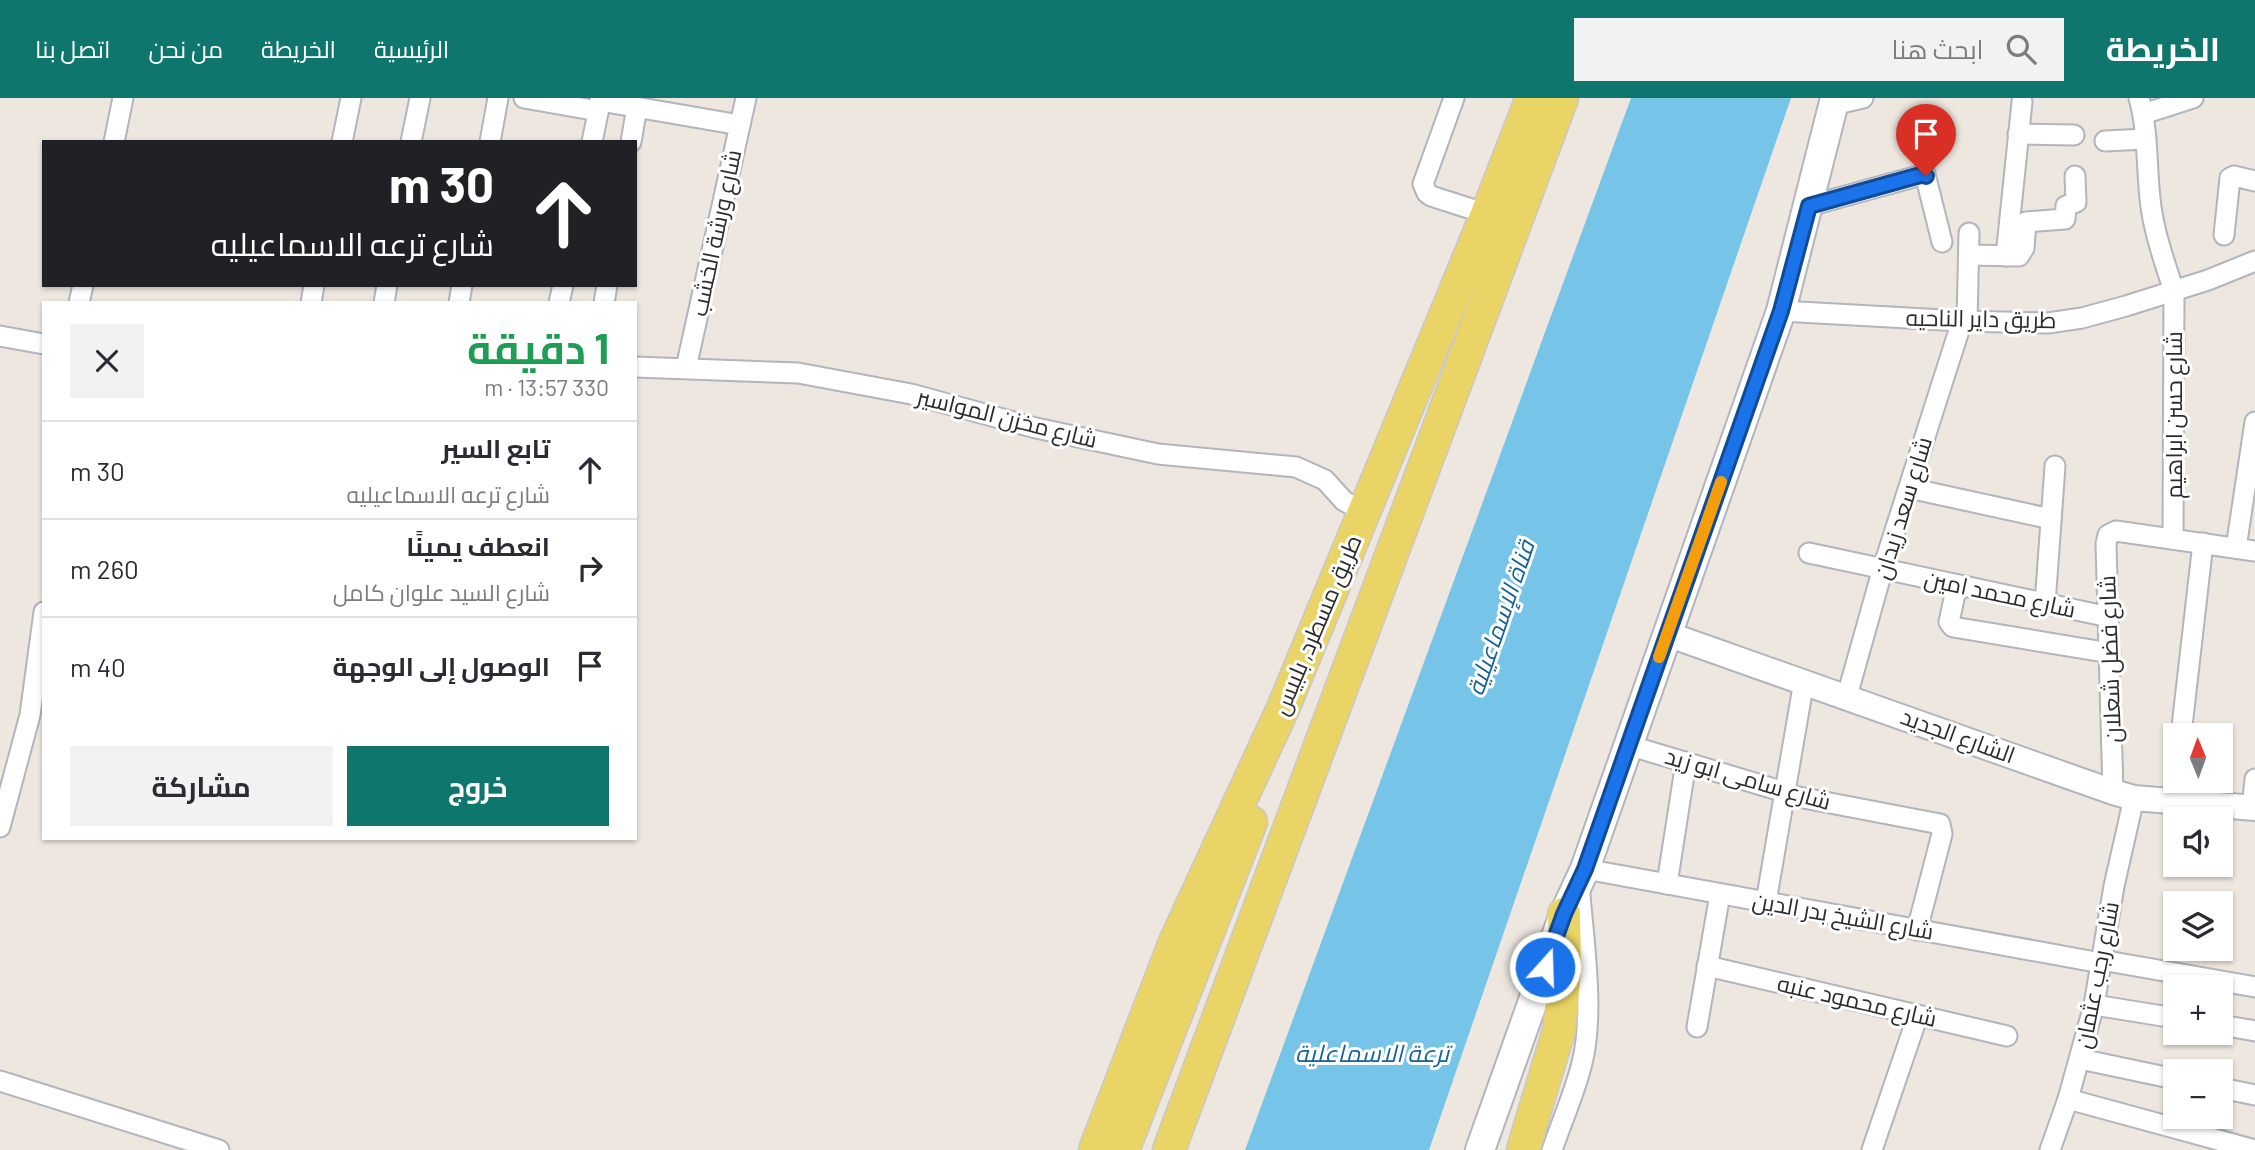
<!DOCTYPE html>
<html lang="ar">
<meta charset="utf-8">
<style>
:root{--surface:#fff;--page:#f2f2f3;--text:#2b2b33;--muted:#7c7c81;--line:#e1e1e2;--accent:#0f766e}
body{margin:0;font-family:Barlow,Cairo,sans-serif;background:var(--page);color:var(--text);direction:rtl;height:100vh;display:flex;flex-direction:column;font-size:26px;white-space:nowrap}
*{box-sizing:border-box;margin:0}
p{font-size:23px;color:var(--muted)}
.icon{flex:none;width:38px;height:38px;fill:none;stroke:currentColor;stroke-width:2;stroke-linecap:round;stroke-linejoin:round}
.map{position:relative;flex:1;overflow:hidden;direction:ltr}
.panel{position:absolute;left:42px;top:203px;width:595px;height:539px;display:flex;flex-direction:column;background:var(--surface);border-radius:0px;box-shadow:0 2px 5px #0004;direction:rtl}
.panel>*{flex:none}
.hud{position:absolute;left:42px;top:42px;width:595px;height:147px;border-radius:0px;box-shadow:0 2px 5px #0004;direction:rtl;background:#202124;color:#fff;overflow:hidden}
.needle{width:46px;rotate:359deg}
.buttons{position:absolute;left:2163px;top:625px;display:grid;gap:14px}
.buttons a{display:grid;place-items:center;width:70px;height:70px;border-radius:0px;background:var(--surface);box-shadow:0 2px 5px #0004;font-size:35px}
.pin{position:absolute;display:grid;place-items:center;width:60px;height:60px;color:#fff;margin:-72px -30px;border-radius:50% 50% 50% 0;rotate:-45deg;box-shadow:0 0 7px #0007}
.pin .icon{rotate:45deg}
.me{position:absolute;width:77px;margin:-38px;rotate:20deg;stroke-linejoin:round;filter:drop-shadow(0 0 5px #0008)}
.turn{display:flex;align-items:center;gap:24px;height:147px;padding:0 28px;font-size:32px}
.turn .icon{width:91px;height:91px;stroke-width:2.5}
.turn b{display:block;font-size:49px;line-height:60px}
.round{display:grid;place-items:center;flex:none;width:74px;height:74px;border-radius:0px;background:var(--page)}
.headline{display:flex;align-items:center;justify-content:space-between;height:119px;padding:0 28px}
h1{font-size:42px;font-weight:700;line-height:52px;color:#1e9e55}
.cta{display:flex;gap:14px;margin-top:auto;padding:14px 28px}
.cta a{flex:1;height:80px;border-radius:0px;background:var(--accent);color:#fff;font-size:28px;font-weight:700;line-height:80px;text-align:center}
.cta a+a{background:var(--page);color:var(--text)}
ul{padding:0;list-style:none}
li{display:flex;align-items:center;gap:21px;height:98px;padding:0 28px;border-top:2px solid var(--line)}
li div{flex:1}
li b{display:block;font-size:26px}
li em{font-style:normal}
header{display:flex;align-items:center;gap:42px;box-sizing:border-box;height:98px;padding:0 35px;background:var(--accent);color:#fff}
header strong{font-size:33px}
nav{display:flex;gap:38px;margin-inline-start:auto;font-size:24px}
.search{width:490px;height:63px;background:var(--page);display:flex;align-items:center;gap:18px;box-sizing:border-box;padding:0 24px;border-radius:0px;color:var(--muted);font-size:26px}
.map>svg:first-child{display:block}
.water{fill:#77c4e9}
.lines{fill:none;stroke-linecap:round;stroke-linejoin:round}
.minor-casing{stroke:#b2b4be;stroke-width:23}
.tertiary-casing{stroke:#b2b4be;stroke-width:28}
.secondary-casing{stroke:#b2b4be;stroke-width:32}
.primary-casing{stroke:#c8c8c8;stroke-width:35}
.minor{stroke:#fff;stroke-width:19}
.tertiary{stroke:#fff;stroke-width:24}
.secondary{stroke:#fff;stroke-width:28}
.primary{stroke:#ebd466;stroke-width:32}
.route-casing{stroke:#114b97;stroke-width:18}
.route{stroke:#1a73e8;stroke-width:12}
.slow{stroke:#f59e0b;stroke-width:12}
.labels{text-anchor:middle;stroke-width:6;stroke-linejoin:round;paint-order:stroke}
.street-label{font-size:23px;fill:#2c2c2c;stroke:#fff}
.water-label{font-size:24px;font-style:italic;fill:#146297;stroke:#fff}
</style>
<header>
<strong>الخريطة</strong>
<div class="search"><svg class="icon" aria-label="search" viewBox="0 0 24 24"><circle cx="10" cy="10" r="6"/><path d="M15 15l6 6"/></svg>ابحث هنا</div>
<nav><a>الرئيسية</a><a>الخريطة</a><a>من نحن</a><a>اتصل بنا</a></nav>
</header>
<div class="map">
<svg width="2255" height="1052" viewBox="0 0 2255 1052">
<rect width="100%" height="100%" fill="#ede7df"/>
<!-- water -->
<polygon class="water" points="1631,0 1791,0 1429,1052 1245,1052"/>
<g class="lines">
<!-- minor casing -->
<g class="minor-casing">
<g id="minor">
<polyline points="524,0 598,13"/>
<polyline points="1454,0 1423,86 1427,95 1431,98 1487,116"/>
<path d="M2139,0C2149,36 2146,73 2151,109C2155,137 2165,166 2174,193L2173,441"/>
<polyline points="600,3 740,27"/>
<polyline points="1833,7 1863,0"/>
<polyline points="2143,16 2193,0"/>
<polyline points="2018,36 2074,37"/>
<polyline points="2105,43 2146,41"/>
<polyline points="114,44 123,0"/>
<polyline points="342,44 351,0"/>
<polyline points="411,44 420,0"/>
<polyline points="490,44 498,0"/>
<polyline points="592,44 601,0"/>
<polyline points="631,44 637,9"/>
<polyline points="1809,108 1925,76 1942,144"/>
<polyline points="2224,137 2230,80 2234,78 2255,83"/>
<polyline points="1969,157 2019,158 2024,150 2026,124 2065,121 2066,108 2076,104 2075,78"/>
<polyline points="2006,158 2022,4"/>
<polyline points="79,205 83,187"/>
<polyline points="311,205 314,187"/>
<polyline points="384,205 387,187"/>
<polyline points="459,205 462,187"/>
<polyline points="559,205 563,187"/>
<polyline points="604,205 607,187"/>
<polyline points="1781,213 1962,223 2048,225 2082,220 2126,208 2208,182 2255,163"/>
<polyline points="1967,223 1969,135"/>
<polyline points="0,238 44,246"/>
<polyline points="635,269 798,275 911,296 1036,330 1158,356 1296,369 1325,382 1344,403 1364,414"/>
<polyline points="686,270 746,0"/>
<polyline points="1909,390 2051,421"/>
<polyline points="2236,450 2255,324"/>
<polyline points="1809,455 2109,519"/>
<polyline points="1957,487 1949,524 1953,529 2110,555"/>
<polyline points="2045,506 2055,368"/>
<polyline points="1847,598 1883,470 1962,223"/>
<polyline points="2181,637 2203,445"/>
<polyline points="1628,647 1781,693 1788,697 1940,726 1942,736 1917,832"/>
<polyline points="2113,694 2106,446 2108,437 2116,433 2255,453"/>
<polyline points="2173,703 2176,682"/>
<polyline points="2252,710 2255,681"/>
<polyline points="0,729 30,617 44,514"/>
<polyline points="1585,771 2101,865"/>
<polyline points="1667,786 1686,664"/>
<polyline points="1766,804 1804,583"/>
<polyline points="2101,862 2255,889"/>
<polyline points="1707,868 2007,938"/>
<polyline points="2094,907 2175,920"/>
<polyline points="2221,927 2255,933"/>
<polyline points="1697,929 1720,796"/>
<polyline points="2080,961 2175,981"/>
<polyline points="0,983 219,1052"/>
<polyline points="2221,990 2255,997"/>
<polyline points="2068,1001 2255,1052"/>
<path d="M1552,1052C1562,1023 1575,994 1582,965C1595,914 1583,838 1579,786"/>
<polyline points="1872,1052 1918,917"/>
<polyline points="2050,1052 2068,1001 2094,907 2114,788 2134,700"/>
</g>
</g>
<!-- tertiary casing -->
<g class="tertiary-casing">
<polyline id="tertiary" points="1667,536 2113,694 2134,700 2255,710"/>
</g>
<!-- secondary casing -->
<g class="secondary-casing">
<polyline id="secondary" points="1480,1052 1564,816 1585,771 1781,213 1835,0"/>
</g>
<!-- primary casing -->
<g class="primary-casing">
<g id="primary">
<polyline points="1095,1052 1175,844 1284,608 1487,116 1532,0"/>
<polyline points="1123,1052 1251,724"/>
<polyline points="1169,1052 1562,0"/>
<polyline points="1523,1052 1559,932 1565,874 1564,816"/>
</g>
</g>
<!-- minor -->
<use href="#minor" class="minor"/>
<!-- tertiary -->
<use href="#tertiary" class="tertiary"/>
<!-- secondary -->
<use href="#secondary" class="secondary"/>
<!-- primary -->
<use href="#primary" class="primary"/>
</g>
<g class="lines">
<!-- route casing -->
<g class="route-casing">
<polyline id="route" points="1545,869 1564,816 1585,771 1781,213 1809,108 1924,76 1926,78"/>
</g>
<!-- route -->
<use href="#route" class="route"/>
<!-- slow -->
<polyline class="slow" points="1659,559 1721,384"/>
</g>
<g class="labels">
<!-- street labels -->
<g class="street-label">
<text transform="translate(716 135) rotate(-78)" y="8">شارع ورشة الخشب</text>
<text transform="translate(1981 221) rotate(1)" y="8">طريق داير الناحيه</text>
<text transform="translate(2174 317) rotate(-90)" y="8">شارع حسن ابراهيم</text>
<text transform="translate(1007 320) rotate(14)" y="8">شارع مخزن المواسير</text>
<text transform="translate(1903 410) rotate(-73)" y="8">شارع سعد زيدان</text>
<text transform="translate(2000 496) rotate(12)" y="8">شارع محمد امين</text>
<text transform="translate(1317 527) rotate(-67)" y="8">طريق مسطرد, بلبيس</text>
<text transform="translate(2110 561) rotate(-92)" y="8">شارع فضل شعلان</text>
<text transform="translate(1958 638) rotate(20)" y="8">الشارع الجديد</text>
<text transform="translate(1748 681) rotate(16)" y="8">شارع سامى ابو زيد</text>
<text transform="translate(1843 818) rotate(10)" y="8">شارع الشيخ بدر الدين</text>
<text transform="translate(2097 877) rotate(-79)" y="8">شارع رجب عثمان</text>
<text transform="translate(1857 903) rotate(13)" y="8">شارع محمود عنبه</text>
</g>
<!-- water labels -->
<g class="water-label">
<text transform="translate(1501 520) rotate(-71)" y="8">قناة الإسماعيلية</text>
<text x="1372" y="964">ترعة الاسماعلية</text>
</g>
</g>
</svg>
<div class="buttons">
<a><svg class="needle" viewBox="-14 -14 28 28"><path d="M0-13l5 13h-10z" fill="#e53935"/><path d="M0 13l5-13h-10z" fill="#7c7c81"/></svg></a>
<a><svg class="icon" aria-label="sound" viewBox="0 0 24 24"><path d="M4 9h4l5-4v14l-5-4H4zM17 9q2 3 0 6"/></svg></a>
<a><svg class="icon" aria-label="layers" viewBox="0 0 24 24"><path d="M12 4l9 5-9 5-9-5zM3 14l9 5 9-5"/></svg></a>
<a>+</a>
<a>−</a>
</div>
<div class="pin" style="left:1926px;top:78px;background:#d93025"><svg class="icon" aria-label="arrive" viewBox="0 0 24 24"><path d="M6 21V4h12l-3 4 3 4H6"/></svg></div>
<svg class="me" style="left:1545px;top:869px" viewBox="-20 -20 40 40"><circle r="17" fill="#1a73e8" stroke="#fff" stroke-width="3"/><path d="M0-11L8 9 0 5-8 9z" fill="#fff"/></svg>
<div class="hud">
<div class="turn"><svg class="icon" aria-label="ahead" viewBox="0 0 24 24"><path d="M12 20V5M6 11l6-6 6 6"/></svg><div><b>30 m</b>شارع ترعه الاسماعيليه</div></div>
</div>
<section class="panel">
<div class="headline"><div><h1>1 دقيقة</h1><p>330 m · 13:57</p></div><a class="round"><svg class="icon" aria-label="close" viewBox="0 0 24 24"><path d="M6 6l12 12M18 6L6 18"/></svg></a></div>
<ul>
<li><svg class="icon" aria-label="ahead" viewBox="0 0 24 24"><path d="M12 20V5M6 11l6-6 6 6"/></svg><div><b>تابع السير</b><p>شارع ترعه الاسماعيليه</p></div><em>30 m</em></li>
<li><svg class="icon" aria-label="right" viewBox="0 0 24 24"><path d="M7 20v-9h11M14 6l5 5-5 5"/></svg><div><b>انعطف يمينًا</b><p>شارع السيد علوان كامل</p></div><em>260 m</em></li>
<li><svg class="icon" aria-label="arrive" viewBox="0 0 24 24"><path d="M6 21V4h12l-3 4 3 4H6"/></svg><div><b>الوصول إلى الوجهة</b></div><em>40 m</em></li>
</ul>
<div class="cta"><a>خروج</a><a>مشاركة</a></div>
</section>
</div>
